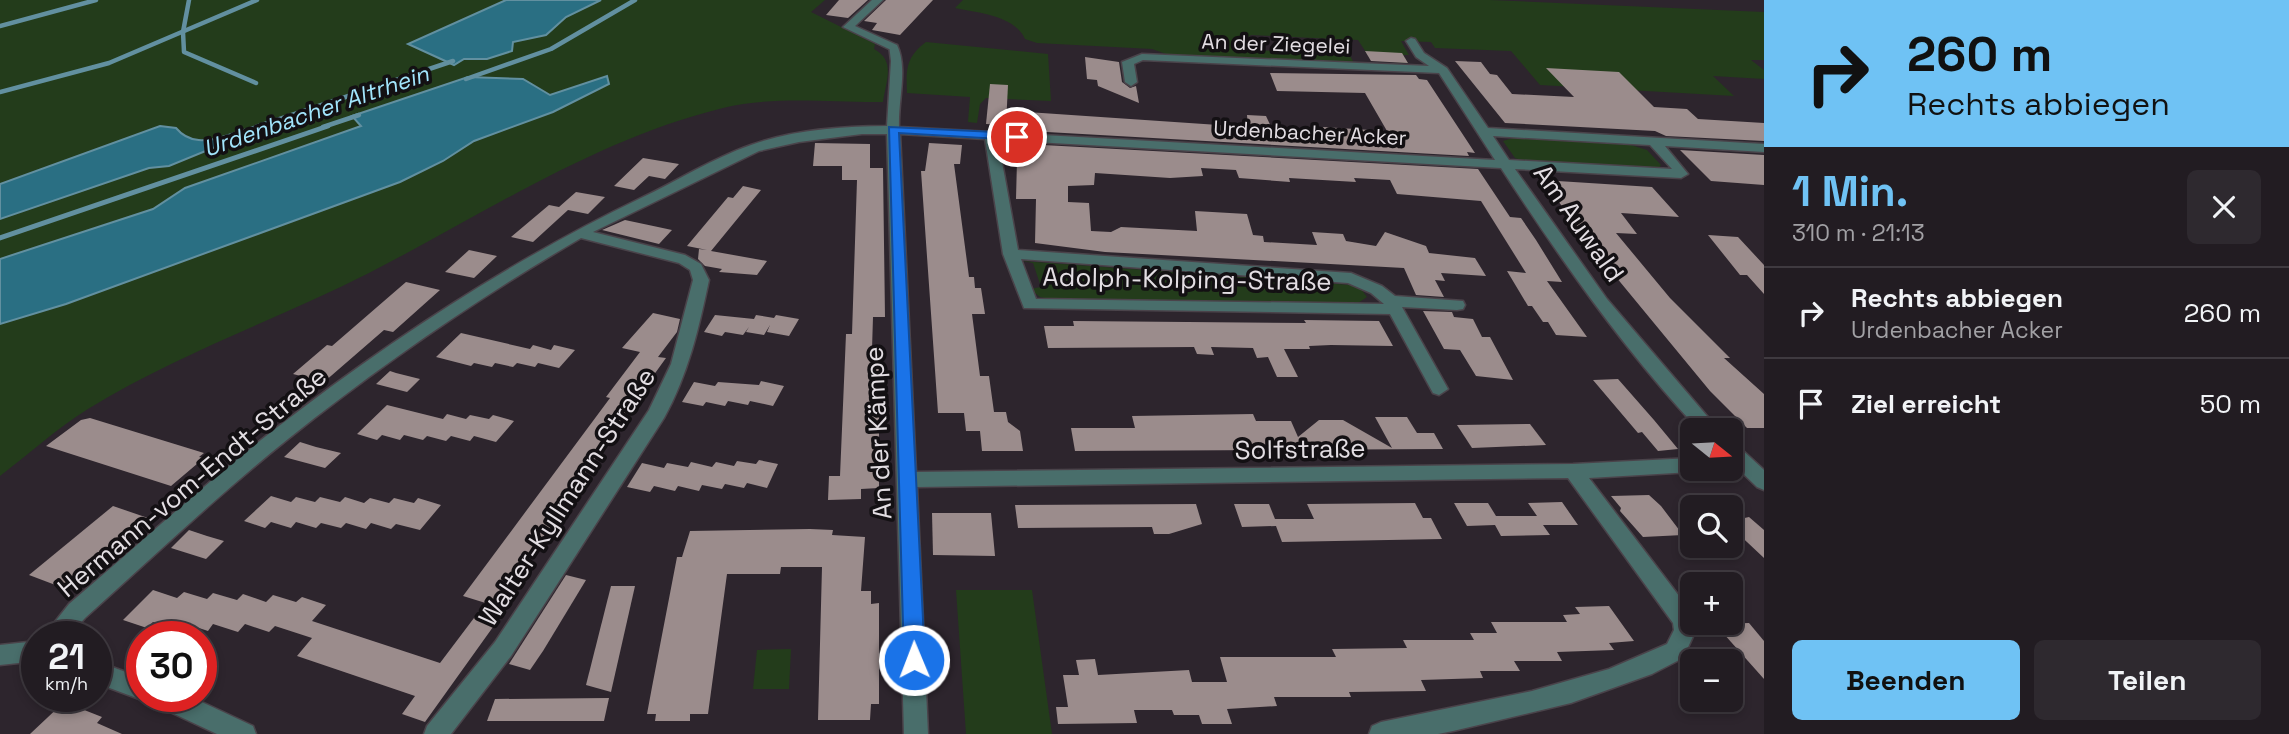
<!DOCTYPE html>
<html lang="de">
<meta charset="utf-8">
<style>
:root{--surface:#221c22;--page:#2e292f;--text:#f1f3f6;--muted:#a2a1a5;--line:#3f3a40;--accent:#6fc2f4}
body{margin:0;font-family:"Space Grotesk",sans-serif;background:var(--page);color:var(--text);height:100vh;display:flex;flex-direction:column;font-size:26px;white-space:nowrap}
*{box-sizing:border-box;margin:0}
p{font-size:23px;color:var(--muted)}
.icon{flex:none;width:38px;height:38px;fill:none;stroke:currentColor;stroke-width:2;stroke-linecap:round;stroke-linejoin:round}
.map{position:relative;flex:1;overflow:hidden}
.details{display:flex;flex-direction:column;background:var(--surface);width:525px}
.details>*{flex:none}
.hud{background:#6fc2f4;color:#111;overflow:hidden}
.needle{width:46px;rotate:108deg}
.buttons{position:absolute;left:1680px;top:418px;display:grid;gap:14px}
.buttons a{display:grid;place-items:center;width:63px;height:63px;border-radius:10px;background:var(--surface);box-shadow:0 4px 10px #0003,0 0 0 2px var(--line);font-size:35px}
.speed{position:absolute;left:21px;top:621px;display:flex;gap:14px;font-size:35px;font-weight:700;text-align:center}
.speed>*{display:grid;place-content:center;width:91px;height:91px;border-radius:50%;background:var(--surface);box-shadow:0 4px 10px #0003,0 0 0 2px var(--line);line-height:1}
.speed small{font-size:18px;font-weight:400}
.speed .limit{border:10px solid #d22;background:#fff;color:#111}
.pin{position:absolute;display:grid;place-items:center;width:60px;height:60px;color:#fff;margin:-30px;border:4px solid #fff;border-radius:50%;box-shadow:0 2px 7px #0007}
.me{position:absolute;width:77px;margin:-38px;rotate:359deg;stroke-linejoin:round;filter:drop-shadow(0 0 5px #0008)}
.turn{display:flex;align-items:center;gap:24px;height:147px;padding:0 28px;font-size:32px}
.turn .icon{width:91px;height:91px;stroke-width:2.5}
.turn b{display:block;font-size:49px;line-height:60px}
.round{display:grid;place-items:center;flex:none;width:74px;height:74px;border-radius:10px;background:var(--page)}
.head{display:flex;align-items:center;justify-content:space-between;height:119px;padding:0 28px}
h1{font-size:42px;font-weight:800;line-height:52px;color:var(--accent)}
.button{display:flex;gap:14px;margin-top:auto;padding:14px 28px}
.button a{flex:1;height:80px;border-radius:10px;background:var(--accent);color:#111;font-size:28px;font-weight:800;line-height:80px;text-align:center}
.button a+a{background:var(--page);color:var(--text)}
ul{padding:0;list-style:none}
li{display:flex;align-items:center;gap:21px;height:91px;padding:0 28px;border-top:2px solid var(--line)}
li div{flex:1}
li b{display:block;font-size:26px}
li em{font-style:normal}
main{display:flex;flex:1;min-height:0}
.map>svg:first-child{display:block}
.green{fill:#233c1b}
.water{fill:#2a6f83;stroke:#6290a0;stroke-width:2}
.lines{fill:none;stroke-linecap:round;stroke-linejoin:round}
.stream-far1{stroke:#6290a0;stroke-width:4.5}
.stream{stroke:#6290a0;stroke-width:5}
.building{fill:#9b8c8c}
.pedestrian-casing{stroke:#4a434a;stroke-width:3}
.minor-casing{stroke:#4a434a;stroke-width:3}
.pedestrian{fill:#496e6b;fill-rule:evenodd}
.minor{fill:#496e6b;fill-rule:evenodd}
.route{fill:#1a73e8;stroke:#114b97;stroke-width:2}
.labels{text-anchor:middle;stroke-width:7;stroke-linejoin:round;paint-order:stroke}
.far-street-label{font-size:21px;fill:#e3dee3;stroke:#131013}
.far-water-label{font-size:23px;font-style:italic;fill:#a2e5fc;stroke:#131013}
.street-label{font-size:26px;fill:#e3dee3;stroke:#131013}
</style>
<main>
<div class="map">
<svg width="1764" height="734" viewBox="0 0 1764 734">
<rect width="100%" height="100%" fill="#2d252d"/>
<!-- green -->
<g class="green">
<path d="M0,0H506L409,44L454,65L464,59H487L511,51L513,41L539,37L566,17L601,0H825L811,12L875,44L874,49C896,61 886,80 883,102C836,103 775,95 723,108C596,139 484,214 369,273C276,320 177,354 88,409C57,428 29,454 0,476V324L66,304L400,182L443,161L474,141L553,112L606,76L550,95L523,79L353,117L362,126L185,188L153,209L0,259Z"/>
<path d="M963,0H1490L1764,12V60H1751L1764,70V79L1713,76L1734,96L1540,85L1511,51L1435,48L1431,42L1401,41L1409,55H1403L1408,63L1371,60L1358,40L1251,35L1247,38L1254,50L1347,54V50L1354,63L1172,56L1152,49L1037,43L1025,39C1014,15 978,13 955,8Z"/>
<path d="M926,42L1048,54L1051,101L986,98L980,104L977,123L968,122L970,97L907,93C906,69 906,57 926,42Z"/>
<polygon points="1513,138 1631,145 1647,150 1661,165 1657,170 1528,162 1515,158 1503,141"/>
<polygon points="1021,261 1350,285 1361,289 1367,297 1358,303 1054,300 1040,297 1030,289 1041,287 1033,263"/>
<polygon points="956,590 1032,590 1052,734 966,734"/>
<polygon points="791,649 789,689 753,689 757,650"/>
</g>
<!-- water -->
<g class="water">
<polygon points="506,0 601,0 566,17 546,35 513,42 512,51 487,59 464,59 454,65 408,44"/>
<polygon points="607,76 609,84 553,112 474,141 443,161 400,182 66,304 0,324 0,259 153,209 185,188 361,126 352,116 468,77 523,79 550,95"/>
<path d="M160,126L176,128C191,146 210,140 231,136L230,141L169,166L149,168L0,219V184Z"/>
</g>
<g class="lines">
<!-- stream-far1 -->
<g class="stream-far1">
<polyline points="189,0 183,32 184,52 256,83"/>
<polyline points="0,26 96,0"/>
<polyline points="466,79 551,49 635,0"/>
<polyline points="0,92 109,63 257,0"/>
<polyline points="256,127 453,61"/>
<polyline points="323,127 359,115"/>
</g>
<!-- stream -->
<g class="stream">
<polyline points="218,140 261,126"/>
<polyline points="0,238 328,126"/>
</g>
</g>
<!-- building -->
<g class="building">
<polygon points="839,0 868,0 848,18 826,15"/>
<polygon points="886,0 933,0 900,35 872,30 877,23 864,21"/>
<polygon points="1365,51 1402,53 1408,63 1371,61"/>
<polygon points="1085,57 1119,62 1122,82 1130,88 1136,86 1139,103 1098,86 1097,80 1087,79"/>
<polygon points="1455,61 1481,62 1490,74 1497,75 1512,94 1574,97 1546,68 1619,72 1654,107 1687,109 1698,119 1764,123 1764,141 1666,136 1655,131 1505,123"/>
<polygon points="1270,73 1416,75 1419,79 1427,80 1475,153 1467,152 1469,156 1010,130 1011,111 1248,127 1247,115 1266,116 1273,131 1326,134 1323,127 1387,131 1365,93 1277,91"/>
<polygon points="990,84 1008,85 1006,125 986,124"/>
<polygon points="815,143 870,144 870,168 883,168 885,317 873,317 872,349 879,350 879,488 861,489 861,499 828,500 829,476 840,476 846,334 852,334 857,180 842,180 842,166 813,166"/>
<polygon points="929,143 962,145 960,164 954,164 969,277 974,277 975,288 981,288 985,314 972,314 980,376 989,376 994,412 1006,412 1008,422 1020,431 1023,451 982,451 980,431 966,431 964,413 938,413 921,171 925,171"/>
<polygon points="1009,143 1478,169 1510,217 1521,218 1536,240 1562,282 1547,281 1587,337 1556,335 1548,322 1543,322 1532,306 1528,306 1507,271 1526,273 1481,201 1397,194 1390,180 1354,178 1356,182 1289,178 1290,182 1239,178 1236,170 1201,168 1203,176 1170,178 1095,173 1094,185 1068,186 1068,202 1089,203 1091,231 1111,232 1121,227 1197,231 1195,211 1247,214 1253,235 1263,236 1264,242 1317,245 1312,232 1343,234 1346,241 1376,246 1385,232 1426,246 1429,253 1475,258 1486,276 1441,273 1445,281 1435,280 1444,297 1416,295 1404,268 1105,252 1035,243 1036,199 1016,199 1017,160 1008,159"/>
<polygon points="1680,150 1764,155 1764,185 1711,181"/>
<polygon points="643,158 679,164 665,179 649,176 634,190 614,186"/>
<polygon points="1542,180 1652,187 1679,217 1621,213 1637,234 1616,233 1670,298 1730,358 1724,358 1764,394 1764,428 1747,428 1710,391 1616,277"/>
<polygon points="743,186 761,190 711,251 767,261 757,275 719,272 722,269 705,266 698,259 699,249 707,250 687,246 728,197 733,198"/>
<polygon points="576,192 605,197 588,214 568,210 533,242 511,237 549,205 559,207"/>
<polygon points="625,220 658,227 672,230 659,244 602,230"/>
<polygon points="1708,235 1738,237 1764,265 1764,294 1747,275 1740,275"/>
<polygon points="469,250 497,256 474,278 445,272"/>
<polygon points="406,282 440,290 393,332 384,330 324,382 293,374 327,345 332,346"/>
<polygon points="1423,311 1452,312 1454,317 1473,319 1482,337 1490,337 1513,380 1476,376 1460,350 1444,349"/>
<polygon points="653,313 680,319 677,332 658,357 666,358 635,401 638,402 571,492 576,493 492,605 463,596 610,398 606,397 640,352 622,348"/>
<polygon points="715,315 754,319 756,315 774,318 776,315 799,319 789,336 767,332 770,325 764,335 746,332 749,327 743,335 725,332 722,336 704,332"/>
<polygon points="1304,320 1379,321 1393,346 1331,345 1309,346 1310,349 1284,349 1298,377 1277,377 1268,357 1257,358 1253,348 1211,347 1214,355 1197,354 1194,347 1048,348 1044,326 1074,326 1073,321 1306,323"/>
<polygon points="461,333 530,349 533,345 551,350 554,345 575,350 559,368 538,363 535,367 517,363 513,367 495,363 492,367 474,363 471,366 436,357"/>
<polygon points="390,371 396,373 420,379 407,392 376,384"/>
<polygon points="1618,379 1654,420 1678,449 1658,451 1642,432 1638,433 1593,380"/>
<polygon points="761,381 784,386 773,406 750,401 748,405 728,401 725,406 706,402 703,406 682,402 694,382 715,386 718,382 759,385"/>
<polygon points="387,405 443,419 447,414 466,419 470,415 489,419 493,415 514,421 496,442 474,436 470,441 451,436 446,441 427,436 423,440 404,435 400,440 382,435 377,440 357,434"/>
<polygon points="1253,414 1256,421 1291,421 1298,437 1319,420 1343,420 1392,448 1375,417 1407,417 1417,433 1434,433 1443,449 1075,451 1071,428 1135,428 1132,416"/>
<polygon points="90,418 204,453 199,457 204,458 171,486 46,446 81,420"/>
<polygon points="1530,424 1546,445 1472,448 1457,425"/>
<polygon points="300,442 316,447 341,453 325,468 284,457"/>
<polygon points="759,460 778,464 767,488 747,483 744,488 725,484 722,489 702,485 699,491 678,486 675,491 654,486 650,492 627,487 642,463 664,468 667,463 688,467 691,462 712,467 716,462 734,466 737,461 756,464"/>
<polygon points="1649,495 1661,506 1683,535 1643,537 1620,511 1621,508 1611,496"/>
<polygon points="271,496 291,502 296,497 315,502 320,497 340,502 345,497 364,503 370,498 389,503 394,498 414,503 418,498 441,505 420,530 396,524 391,529 371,523 366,529 346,523 341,528 321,523 316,528 296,522 291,528 271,522 265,528 244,521"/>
<polygon points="1562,502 1578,525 1543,525 1550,535 1501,536 1495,525 1467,526 1454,503 1488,503 1496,516 1537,516 1528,503"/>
<polygon points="1415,503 1423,518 1431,518 1442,539 1282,542 1276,526 1242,527 1234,504 1269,504 1275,519 1314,519 1307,504"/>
<polygon points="1196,504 1202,524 1169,534 1154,534 1152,527 1018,528 1015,505"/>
<polygon points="113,506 148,518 66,589 29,575"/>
<polygon points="932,513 991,513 995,556 933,555"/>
<polygon points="1749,517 1764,530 1764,558 1731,527 1731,521"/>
<polygon points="810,529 833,530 832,535 865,537 861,591 871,591 871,604 879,603 879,704 871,704 870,720 818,720 822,567 781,567 780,574 727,574 708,714 690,714 690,721 655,721 656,714 647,714 652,687 677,557 682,557 690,531"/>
<polygon points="189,530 207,536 224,541 206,559 171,548"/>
<polygon points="566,575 586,580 543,651 530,670 509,664"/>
<polygon points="611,586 635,586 611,692 586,685"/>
<polygon points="153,590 177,598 184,592 207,599 213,593 237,600 243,594 266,602 273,595 296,602 302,597 326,605 312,621 440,663 477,614 498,620 425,722 402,714 415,696 297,656 312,638 275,626 269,632 245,624 238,632 213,624 208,631 184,623 177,630 153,622 147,628 123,620"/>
<polygon points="1609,606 1634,641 1609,643 1614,650 1557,652 1562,661 1514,661 1520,671 1480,671 1483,678 1421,680 1426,691 1349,692 1351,697 1274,697 1277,706 1227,709 1232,724 1202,724 1199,715 1174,715 1172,710 1134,710 1137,723 1058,724 1056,707 1068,707 1063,675 1079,675 1076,660 1095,659 1098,675 1189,670 1192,682 1227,682 1220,657 1336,657 1332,649 1407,648 1403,640 1474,640 1470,633 1497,633 1491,622 1567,622 1563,615 1580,614 1575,607"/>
<polygon points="1749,623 1764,641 1764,679 1715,624"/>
<polygon points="609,698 604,721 487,721 495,699"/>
<polygon points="64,702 102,717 97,723 122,734 30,734"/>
</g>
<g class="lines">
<!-- pedestrian casing -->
<g class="pedestrian-casing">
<polygon id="pedestrian" points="872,0 883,0 855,26 897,45 897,49 889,49 843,27"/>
</g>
<!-- minor casing -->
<g class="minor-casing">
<g id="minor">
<path d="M1411,38L1415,39L1424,53L1447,68L1488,128L1764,144V152L1665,146L1688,174L1681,178L1515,169L1607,299L1719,430H1699C1624,350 1561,260 1501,168L998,140L1018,250L1351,273L1382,286L1395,296L1463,301L1465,305L1463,309L1457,310L1402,307L1448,389L1439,395L1433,393L1390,314L1024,308L1003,254L985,139L900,134L916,472L1573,464L1692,458V469H1700L1692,472L1589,478L1692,613V623H1696V630L1683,658L1652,674L1571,703L1453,731L1438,734H1369L1372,726L1381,722L1532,691L1609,669L1667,644L1674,630L1673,623L1568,478L917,487L928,734H904L887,134H862L799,142L759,151L593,232L685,255L701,264L709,280C699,328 688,375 664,418L511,656L451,734H424L427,726L495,642L649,410L671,364L693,280L690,270L679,263L581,238C478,298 381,365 288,439C218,495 152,558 85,618L68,637H43L69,604C137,546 204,484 275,429C390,340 510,261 641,198C677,181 713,158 751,145C792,130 843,126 887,126L891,61L889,45H897C908,68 898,100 899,127L1495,160L1439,73L1143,60L1134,64L1137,82L1131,86L1125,82L1122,62L1142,54L1429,66L1416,57L1406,41ZM1493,136L1650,145L1672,169L1509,160ZM1021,259L1348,283L1371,293L1384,304L1036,299Z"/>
<polygon points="1731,444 1738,446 1764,470 1764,490 1757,487 1731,462"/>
<polygon points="37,641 37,661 0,665 0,645"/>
<polygon points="96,661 142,678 142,696 189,696 253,726 256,734 217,734 153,704 150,697 142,700 96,683"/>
</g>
</g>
<!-- pedestrian -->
<use href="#pedestrian" class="pedestrian"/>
<!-- minor -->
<use href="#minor" class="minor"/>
</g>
<!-- route -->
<polygon class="route" points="889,127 1017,133 1023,137 1017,140 899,133 925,660 922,666 914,669 907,666 904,660"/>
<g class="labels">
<!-- far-street labels -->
<g class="far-street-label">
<text transform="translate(1276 44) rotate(2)" y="7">An der Ziegelei</text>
<text transform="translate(1310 133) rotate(3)" y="7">Urdenbacher Acker</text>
</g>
<!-- far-water labels -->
<g class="far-water-label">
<text transform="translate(316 111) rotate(-19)" y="8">Urdenbacher Altrhein</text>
</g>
<!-- street labels -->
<g class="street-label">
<text transform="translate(1579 223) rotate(55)" y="9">Am Auwald</text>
<text transform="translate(1187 279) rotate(1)" y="9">Adolph-Kolping-Straße</text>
<text transform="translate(878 433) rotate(-93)" y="9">An der Kämpe</text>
<text transform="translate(1300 449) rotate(-1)" y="9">Solfstraße</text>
<text transform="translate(192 482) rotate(-40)" y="9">Hermann-vom-Endt-Straße</text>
<text transform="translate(567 497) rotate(-57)" y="9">Walter-Kyllmann-Straße</text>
</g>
</g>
</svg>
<div class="buttons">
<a><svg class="needle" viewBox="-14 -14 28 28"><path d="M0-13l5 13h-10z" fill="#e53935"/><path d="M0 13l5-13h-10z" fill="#a2a1a5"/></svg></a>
<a><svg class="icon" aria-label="search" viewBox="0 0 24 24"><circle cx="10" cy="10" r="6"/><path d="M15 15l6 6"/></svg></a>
<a>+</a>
<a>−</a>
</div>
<div class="speed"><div>21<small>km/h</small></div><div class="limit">30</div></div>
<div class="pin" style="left:1017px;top:137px;background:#d93025"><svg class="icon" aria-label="arrive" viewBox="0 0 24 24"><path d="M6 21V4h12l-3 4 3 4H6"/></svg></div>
<svg class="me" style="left:914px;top:660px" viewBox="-20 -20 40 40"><circle r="17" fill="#1a73e8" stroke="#fff" stroke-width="3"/><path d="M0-11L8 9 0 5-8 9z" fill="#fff"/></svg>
</div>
<section class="details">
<div class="hud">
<div class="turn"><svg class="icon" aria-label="right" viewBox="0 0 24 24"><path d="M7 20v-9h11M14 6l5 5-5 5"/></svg><div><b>260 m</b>Rechts abbiegen</div></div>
</div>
<div class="head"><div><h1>1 Min.</h1><p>310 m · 21:13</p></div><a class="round"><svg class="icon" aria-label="close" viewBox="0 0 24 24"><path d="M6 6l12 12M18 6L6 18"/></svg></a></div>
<ul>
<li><svg class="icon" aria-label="right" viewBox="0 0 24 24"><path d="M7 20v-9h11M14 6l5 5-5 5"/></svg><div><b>Rechts abbiegen</b><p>Urdenbacher Acker</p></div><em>260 m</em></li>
<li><svg class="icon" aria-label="arrive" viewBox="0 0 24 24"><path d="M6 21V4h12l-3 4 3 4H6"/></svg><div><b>Ziel erreicht</b></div><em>50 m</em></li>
</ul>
<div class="button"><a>Beenden</a><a>Teilen</a></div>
</section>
</main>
